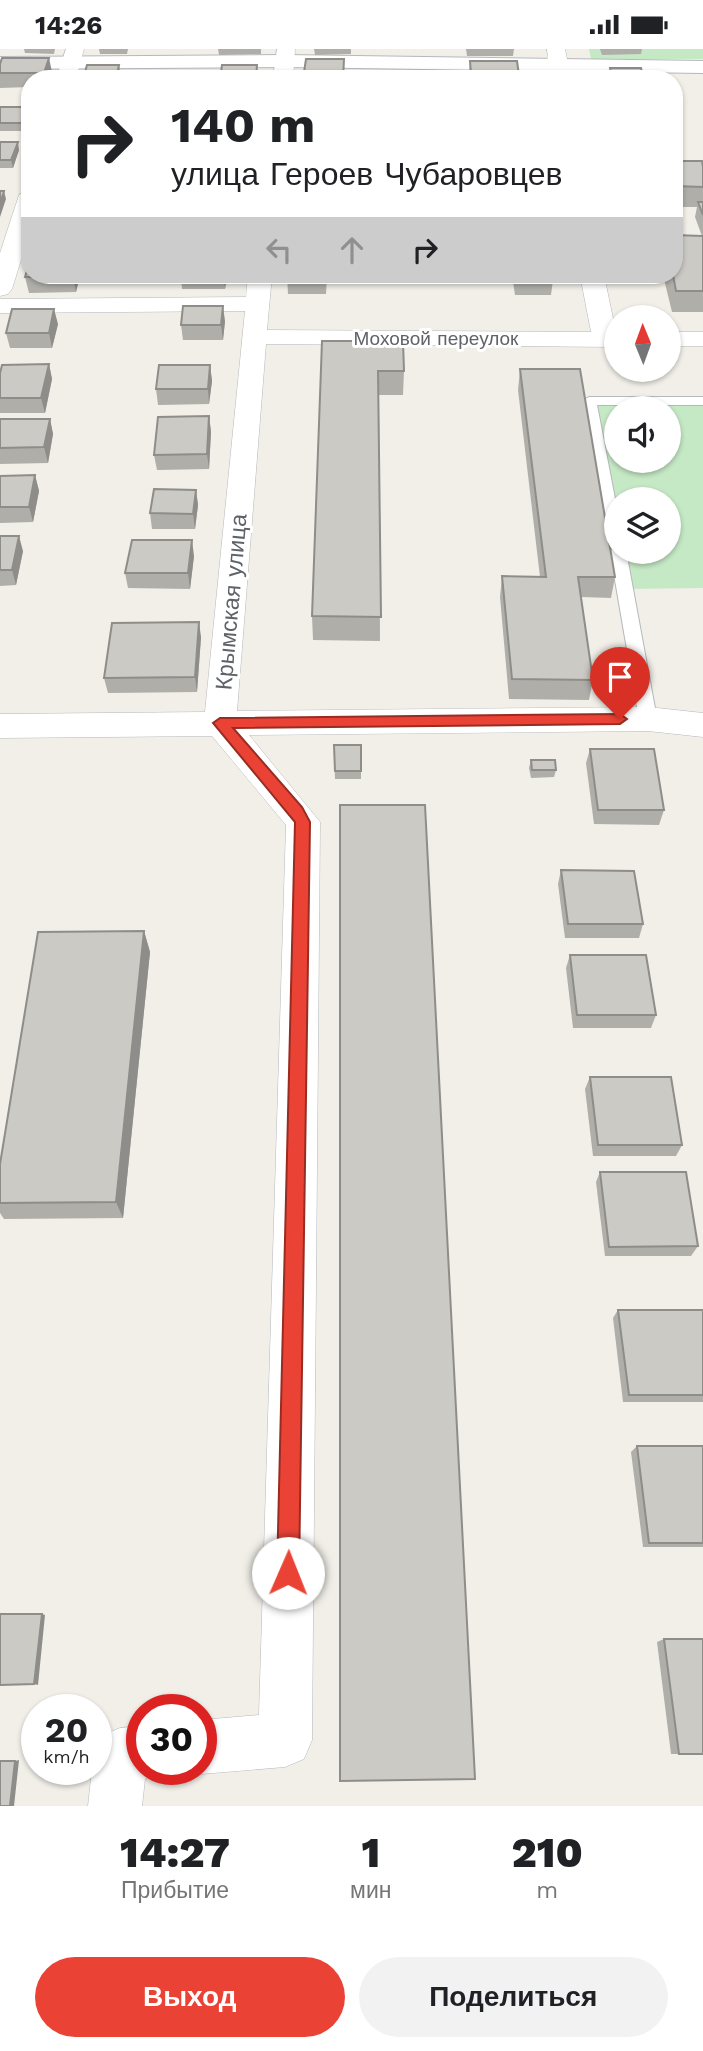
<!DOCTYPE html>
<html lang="ru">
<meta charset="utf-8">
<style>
:root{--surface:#fff;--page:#f2f2f2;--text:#202124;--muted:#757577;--accent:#ea4335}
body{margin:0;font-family:"Work Sans",sans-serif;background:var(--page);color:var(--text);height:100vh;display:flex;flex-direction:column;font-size:26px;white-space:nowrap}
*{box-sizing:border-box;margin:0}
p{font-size:23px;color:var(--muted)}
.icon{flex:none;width:38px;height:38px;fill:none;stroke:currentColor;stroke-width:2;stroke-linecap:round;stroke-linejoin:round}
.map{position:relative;height:1757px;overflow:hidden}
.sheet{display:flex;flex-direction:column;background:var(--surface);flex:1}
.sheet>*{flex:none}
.guide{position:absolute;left:21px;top:21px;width:662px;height:214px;border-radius:28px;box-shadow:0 2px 5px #0004;background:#fff;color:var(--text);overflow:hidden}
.needle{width:46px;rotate:359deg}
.controls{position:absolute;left:604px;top:256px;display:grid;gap:14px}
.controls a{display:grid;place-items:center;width:77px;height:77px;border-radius:50%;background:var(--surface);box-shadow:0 2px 5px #0004;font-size:35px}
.speed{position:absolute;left:21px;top:1645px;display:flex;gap:14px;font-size:35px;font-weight:700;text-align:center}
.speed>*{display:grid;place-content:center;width:91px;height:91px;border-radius:50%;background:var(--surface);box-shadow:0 2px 5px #0004;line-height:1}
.speed small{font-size:18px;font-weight:400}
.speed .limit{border:10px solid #d22;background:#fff;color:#111}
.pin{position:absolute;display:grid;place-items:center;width:60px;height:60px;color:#fff;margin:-72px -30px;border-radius:50% 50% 50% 0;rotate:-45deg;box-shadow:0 0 7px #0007}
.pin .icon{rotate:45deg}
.me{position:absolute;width:77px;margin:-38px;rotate:1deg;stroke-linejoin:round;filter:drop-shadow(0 0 5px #0008)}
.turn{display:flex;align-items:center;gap:24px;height:147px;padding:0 35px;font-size:32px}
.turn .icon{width:91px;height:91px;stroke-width:2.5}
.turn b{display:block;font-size:49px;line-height:60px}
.lanes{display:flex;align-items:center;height:66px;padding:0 35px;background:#0003;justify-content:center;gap:35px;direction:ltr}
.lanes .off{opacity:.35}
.eta{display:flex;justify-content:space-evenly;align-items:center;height:119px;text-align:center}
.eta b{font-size:42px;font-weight:800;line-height:49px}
.button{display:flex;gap:14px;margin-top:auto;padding:14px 35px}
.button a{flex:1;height:80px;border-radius:42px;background:var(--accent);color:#fff;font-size:28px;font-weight:800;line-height:80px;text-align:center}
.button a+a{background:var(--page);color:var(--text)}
.status{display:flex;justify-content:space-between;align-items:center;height:49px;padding:0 35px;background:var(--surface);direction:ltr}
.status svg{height:19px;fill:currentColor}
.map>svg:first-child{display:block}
.green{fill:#c5e8c5;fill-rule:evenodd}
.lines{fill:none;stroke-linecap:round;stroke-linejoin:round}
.service-casing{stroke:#b5b8bc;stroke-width:2}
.minor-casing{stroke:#b5b8bc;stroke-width:1}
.tertiary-casing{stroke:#b5b8bc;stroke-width:2}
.service{fill:#fff;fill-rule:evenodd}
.minor{fill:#fff;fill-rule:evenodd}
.tertiary{fill:#fff;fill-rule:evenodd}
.wall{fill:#afaea9}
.shaded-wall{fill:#8f8d8a}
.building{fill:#cccac5;stroke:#8f8d8a;stroke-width:2}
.route{fill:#ea4335;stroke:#982c22;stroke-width:2}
.labels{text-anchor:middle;stroke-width:6;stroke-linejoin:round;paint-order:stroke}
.far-street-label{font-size:19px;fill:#5f6368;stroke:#fff}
.street-label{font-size:23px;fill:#5f6368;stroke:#fff}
</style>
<div class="status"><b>14:26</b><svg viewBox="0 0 49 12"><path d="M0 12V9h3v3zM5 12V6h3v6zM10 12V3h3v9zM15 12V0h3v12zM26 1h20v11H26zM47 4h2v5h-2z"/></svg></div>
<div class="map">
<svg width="703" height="1757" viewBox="0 0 703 1757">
<rect width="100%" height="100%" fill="#f1efe8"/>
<!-- green -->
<g class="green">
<polygon points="589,0 703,0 703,10 591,10"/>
<path d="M589,352H703V539L625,540L618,502H668V450H616V493ZM616,359H668V411H616Z"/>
</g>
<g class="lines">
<!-- service casing -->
<g class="service-casing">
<polygon id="service" points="589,348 703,348 703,356 597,356 616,455 616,502 626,502 657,670 648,676 639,670 610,502 615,498 608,493 582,352"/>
</g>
<!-- minor casing -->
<g class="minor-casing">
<g id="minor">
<polygon points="66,0 84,0 76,30 56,30"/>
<polygon points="277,0 295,0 293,30 273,30"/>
<polygon points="547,0 565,0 567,10 560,18 562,30 542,30 540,17 548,9"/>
<polygon points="30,140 30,182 12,240 8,245 0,247 0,204 19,146"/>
<polygon points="248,226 272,226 267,281 591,283 580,226 604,226 616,284 616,298 266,295 237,662 648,658 703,664 703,688 648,682 249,686 320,773 312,1691 304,1710 285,1718 201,1725 190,1720 201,1720 201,1671 259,1666 286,776 212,687 0,689 0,665 205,663 245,262 0,264 0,250 246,248"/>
<rect x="668" y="283" width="35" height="14"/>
<polygon points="142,1677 142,1720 162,1720 145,1730 142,1757 88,1757 92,1720 96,1720 96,1699 101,1687 120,1679"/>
</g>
</g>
<!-- tertiary casing -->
<g class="tertiary-casing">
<polygon id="tertiary" points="285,6 703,12 703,24 285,18 0,20 0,8"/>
</g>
<!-- service -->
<use href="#service" class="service"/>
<!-- minor -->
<use href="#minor" class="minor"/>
<!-- tertiary -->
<use href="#tertiary" class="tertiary"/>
</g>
<!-- wall -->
<g class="wall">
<polygon points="24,0 55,0 54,5 25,4"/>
<polygon points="99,0 128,0 127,5 100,5"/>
<polygon points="218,0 261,0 261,5 219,6"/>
<polygon points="314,0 351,0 351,5 315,6"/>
<polygon points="466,0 514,0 513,7 467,7"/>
<polygon points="600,0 642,0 641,5 602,6"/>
<polygon points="470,12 519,26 518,30 469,30"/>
<polygon points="0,15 52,23 50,30 30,30 30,38 0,39"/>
<polygon points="610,19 644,30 610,30 609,27"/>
<polygon points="0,58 30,58 26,82 0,82"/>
<polygon points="0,93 19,101 13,119 0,119"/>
<polygon points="674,112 703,118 703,263 672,263 663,226 674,226 702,187 695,168 697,158 674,158"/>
<polygon points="30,226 80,226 76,243 29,244 25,228"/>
<polygon points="181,226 227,226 225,240 182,240"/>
<polygon points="287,226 327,226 326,245 288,245"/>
<polygon points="512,226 552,226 553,231 551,246 515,246"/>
<polygon points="225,272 223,291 183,291 181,276"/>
<polygon points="58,275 52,299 10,299 6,284"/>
<polygon points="322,292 404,322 403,346 379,346 380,592 313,591 312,567"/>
<polygon points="49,315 52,330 45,364 0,364 0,324"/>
<polygon points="210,316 212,332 209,355 158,356 156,340"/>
<polygon points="520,320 615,528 611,549 581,548 593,631 589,651 509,650 500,548 502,527 540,528 518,341"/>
<polygon points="209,367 211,383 209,420 157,421 154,406"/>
<polygon points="0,370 50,370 53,385 48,414 0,415"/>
<polygon points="35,426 39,442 33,473 0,474 0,427"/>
<polygon points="196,441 198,456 195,480 152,480 150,464"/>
<polygon points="0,487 23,502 16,536 0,537"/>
<polygon points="194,507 190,540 128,539 125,524"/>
<polygon points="201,588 197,643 108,644 104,629"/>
<polygon points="334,696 361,696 361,730 335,730"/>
<polygon points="590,700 664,761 659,776 594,775 586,714"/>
<polygon points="531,711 556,721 554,728 531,729 529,719"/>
<polygon points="561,821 643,875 639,889 565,889 558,835"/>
<polygon points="144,882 150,903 123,1169 4,1170 0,1164 0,1115"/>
<polygon points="570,906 656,966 651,979 573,979 566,919"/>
<polygon points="590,1028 682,1096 676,1107 593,1107 585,1040"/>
<polygon points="600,1123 698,1197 691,1207 605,1207 596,1133"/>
<polygon points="618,1261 703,1261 703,1353 623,1353 613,1269"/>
<polygon points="637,1397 703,1397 703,1498 643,1498 631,1403"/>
<polygon points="664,1590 703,1705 671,1705 657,1593"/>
</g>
<!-- shaded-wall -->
<g class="shaded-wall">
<polygon points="49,9 52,23 50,30 46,30 44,24"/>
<polygon points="119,16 120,23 118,30 116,30"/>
<polygon points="30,61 30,73 26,82 25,74"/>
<polygon points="18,93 19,101 13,119 11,111"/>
<polygon points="4,142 6,150 0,168 0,155"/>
<polygon points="73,226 80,226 76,243 73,228"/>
<polygon points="224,226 227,226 225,240"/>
<polygon points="223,257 225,272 223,291 221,276"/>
<polygon points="54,260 58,275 52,299 49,284"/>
<polygon points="49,315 52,330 45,364 41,349"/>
<polygon points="210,316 212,332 209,355 208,340"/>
<polygon points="209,367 211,383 209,420 207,405"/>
<polygon points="50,370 53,385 48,414 44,398"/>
<polygon points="35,426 39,442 33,473 29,458"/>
<polygon points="196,441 198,456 195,480 193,465"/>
<polygon points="19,487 23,502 16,536 12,521"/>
<polygon points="192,491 194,507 190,540 188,524"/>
<polygon points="199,573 201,588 197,643 195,628"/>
<polygon points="144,882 150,903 123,1169 116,1153"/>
<polygon points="42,1565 45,1566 38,1636 34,1635"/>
<polygon points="19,1711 14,1757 10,1757 15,1712"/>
</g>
<!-- building -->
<g class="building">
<polygon points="2,9 49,9 44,24 0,24 0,15"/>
<polygon points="306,10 344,10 343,30 303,30"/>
<polygon points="470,12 517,12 519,26 471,25"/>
<polygon points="87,16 119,16 116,30 83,30"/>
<polygon points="222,16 257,16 256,30 220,30"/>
<polygon points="610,19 641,19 644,30 613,30"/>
<polygon points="0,58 30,58 30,61 25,74 0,74"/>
<polygon points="0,93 18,93 11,111 0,111"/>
<polygon points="674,112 702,112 703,118 703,138 674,137"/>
<polygon points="0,142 4,142 0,155"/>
<polygon points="698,153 703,153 703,166"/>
<polygon points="674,186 703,187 703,242 676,242 673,226 674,226"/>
<polygon points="30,212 30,226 73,226 73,228 25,228"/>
<rect x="287" y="226" width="39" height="4"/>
<polygon points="516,226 552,226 553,231 517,231"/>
<polygon points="183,257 223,257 221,276 181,276"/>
<polygon points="12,260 54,260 49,284 6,284"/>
<polygon points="322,292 403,292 404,322 378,322 381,568 312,567"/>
<polygon points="49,315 41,349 0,349 0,324 2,316"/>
<polygon points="159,316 210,316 208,340 156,340"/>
<polygon points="520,320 580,320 615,528 578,528 593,631 512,630 502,527 546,528"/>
<polygon points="209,367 207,405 154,406 158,368"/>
<polygon points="0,370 50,370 44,398 0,399"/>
<polygon points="35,426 29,458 0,458 0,427"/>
<polygon points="154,440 196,441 193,465 150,464"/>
<polygon points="0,487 19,487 12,521 0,521"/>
<polygon points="132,491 192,491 188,524 125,524"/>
<polygon points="199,573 195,628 104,629 112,574"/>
<polygon points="334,696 361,696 361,722 335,722"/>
<polygon points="590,700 654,700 664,761 598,761"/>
<polygon points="531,711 555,711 556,721 532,721"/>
<polygon points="340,756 425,756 475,1730 340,1732"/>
<polygon points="561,821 634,822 643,875 568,875"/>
<polygon points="144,882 116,1153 0,1154 0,1115 38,883"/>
<polygon points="570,906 646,906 656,966 577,966"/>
<polygon points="590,1028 671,1028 682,1096 598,1096"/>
<polygon points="600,1123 686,1123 698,1197 609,1198"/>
<polygon points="618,1261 703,1261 703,1346 629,1346"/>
<polygon points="637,1397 703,1397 703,1494 649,1494"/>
<polygon points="0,1565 42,1565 34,1635 0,1636"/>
<polygon points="664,1590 703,1590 703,1705 679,1705"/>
<polygon points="0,1712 15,1712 10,1757 0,1757"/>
</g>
<!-- route -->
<polygon class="route" points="620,665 627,670 620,675 233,679 302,758 310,773 299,1524 296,1532 288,1535 280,1532 277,1524 295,773 213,674 220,669"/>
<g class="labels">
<!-- far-street labels -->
<g class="far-street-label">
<text x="436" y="296">Моховой переулок</text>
</g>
<!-- street labels -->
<g class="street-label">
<text transform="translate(231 553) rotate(-85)" y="8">Крымская улица</text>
</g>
</g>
</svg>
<div class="controls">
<a><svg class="needle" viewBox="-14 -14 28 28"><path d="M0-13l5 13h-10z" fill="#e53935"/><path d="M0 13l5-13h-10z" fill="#757577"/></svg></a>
<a><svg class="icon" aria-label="sound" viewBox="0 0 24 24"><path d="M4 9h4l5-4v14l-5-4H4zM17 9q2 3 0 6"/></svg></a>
<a><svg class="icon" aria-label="layers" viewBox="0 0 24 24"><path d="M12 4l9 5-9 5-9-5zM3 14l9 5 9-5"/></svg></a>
</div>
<div class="speed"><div>20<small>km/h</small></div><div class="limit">30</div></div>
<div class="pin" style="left:620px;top:670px;background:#d93025"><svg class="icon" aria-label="arrive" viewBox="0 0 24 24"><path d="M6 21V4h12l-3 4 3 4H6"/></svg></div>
<svg class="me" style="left:288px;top:1524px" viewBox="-20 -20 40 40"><circle r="19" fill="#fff"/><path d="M0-13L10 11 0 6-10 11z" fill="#ea4335"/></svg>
<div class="guide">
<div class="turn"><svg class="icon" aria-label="right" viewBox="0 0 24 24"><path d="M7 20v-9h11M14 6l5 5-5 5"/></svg><div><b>140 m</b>улица Героев Чубаровцев</div></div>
<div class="lanes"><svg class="icon off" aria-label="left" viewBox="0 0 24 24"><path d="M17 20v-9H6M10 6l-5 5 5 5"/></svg><svg class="icon off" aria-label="ahead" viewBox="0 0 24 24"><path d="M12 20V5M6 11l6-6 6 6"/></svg><svg class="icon" aria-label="right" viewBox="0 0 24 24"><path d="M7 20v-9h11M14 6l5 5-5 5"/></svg></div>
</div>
</div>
<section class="sheet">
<div class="eta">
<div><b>14:27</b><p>Прибытие</p></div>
<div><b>1</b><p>мин</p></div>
<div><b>210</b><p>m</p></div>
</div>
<div class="button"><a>Выход</a><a>Поделиться</a></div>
</section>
